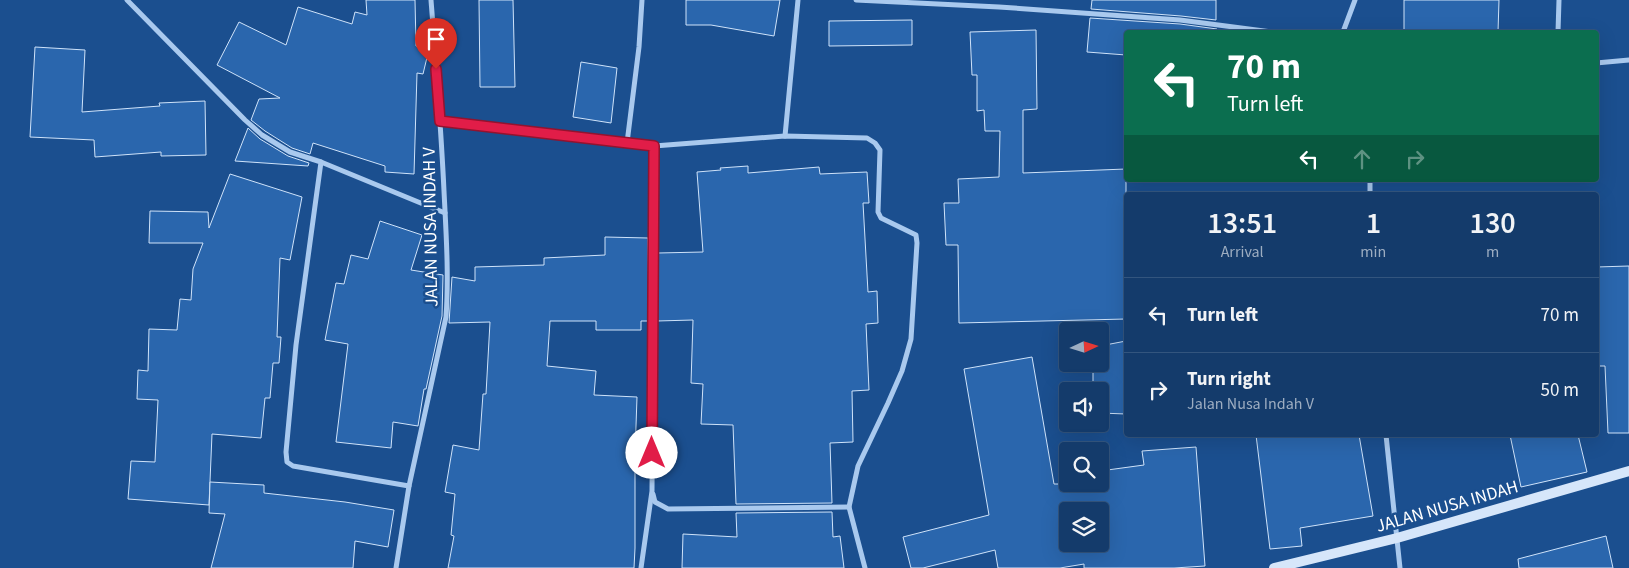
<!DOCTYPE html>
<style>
:root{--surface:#143b6b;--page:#214673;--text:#f1f3f6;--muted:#9dadc1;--line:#33557e}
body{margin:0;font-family:"Source Sans 3",sans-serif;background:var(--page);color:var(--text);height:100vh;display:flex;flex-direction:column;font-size:19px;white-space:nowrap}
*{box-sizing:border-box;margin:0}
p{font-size:16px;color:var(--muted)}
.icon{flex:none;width:28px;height:28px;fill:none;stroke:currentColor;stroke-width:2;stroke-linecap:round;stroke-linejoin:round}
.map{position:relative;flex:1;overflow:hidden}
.drawer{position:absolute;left:1124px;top:192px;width:475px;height:245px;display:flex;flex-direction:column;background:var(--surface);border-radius:5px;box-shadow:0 5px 20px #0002,0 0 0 1px var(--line)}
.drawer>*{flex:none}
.guide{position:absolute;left:1124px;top:30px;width:475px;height:152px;border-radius:5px;box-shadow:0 5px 20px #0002,0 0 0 1px var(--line);background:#0b6e4f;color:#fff;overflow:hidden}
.needle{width:32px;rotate:86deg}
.fabs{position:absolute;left:1059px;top:322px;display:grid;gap:10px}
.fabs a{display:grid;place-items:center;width:50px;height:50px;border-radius:5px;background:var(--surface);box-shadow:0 5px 20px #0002,0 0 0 1px var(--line);font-size:25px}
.pin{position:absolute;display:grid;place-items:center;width:42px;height:42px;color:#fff;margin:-51px -21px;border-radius:50% 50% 50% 0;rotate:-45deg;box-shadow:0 0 5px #0007}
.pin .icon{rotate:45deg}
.me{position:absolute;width:55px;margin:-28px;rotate:0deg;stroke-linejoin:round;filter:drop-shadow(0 0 4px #0008)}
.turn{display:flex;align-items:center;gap:18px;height:105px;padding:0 20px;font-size:22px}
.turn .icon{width:65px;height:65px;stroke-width:2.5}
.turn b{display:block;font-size:35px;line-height:42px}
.lanes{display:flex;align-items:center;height:48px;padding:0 20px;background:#0003;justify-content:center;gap:25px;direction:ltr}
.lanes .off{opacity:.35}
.eta{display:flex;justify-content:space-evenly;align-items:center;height:85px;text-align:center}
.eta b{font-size:30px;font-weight:600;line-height:35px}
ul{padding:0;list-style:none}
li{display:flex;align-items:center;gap:15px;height:75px;padding:0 20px;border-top:1px solid var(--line)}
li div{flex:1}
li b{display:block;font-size:19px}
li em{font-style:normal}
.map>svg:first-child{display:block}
.building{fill:#2a66ad;stroke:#cfe3fa;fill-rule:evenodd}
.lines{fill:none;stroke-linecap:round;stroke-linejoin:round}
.minor{stroke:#a9c9ee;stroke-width:5}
.secondary{stroke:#d6e6fa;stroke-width:10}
.route-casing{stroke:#92132f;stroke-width:12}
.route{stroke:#e11d48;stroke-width:9}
.labels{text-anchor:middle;stroke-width:5;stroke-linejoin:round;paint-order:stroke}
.street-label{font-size:18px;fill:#fff;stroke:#1b4f8f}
</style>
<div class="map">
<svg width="1629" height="568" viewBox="0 0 1629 568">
<rect width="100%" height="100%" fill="#1b4f8f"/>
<!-- building -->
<g class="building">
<polygon points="366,0 415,0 416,46 429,49 423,74 417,73 414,174 385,172 385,166 313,143 310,154 292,148 265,131 251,120 259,99 280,98 217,65 239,22 286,45 298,7 352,24 355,12 367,15"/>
<polygon points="479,0 513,0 515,87 480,87"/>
<polygon points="686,0 780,0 774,36 711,25 686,25"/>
<polygon points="1092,0 1216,0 1216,20 1181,16 1091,9"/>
<polygon points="1404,0 1499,0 1498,32 1404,32"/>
<polygon points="1090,18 1180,24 1217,29 1217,32 1126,32 1126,55 1087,52"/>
<polygon points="912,20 912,45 829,46 829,21"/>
<polygon points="1036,30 1037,109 1023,110 1023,173 1126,169 1126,319 959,323 958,245 946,245 944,203 959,203 958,179 999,177 1000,131 985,131 984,110 977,111 977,75 972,75 970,32"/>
<polygon points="35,47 85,50 82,112 160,106 159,103 205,101 206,155 161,156 161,152 95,157 94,140 30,137"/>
<polygon points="581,62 617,68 611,123 573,117"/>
<polygon points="248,128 260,139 288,156 309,163 308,166 235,161"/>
<polygon points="748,166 748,173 819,167 820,174 867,172 869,203 863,203 868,292 877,291 878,323 866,324 869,390 852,391 853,442 830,443 832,503 736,504 733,425 701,424 703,384 691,383 693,320 657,321 658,253 703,252 697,172 721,170 720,168"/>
<polygon points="230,174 302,197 290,260 280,258 277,337 281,337 279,363 273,363 270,398 265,398 261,438 212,434 209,505 128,499 131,461 155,462 158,400 137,399 138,370 148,371 149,329 177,330 180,299 191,300 193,269 203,243 149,243 150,211 208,212 209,228"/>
<polygon points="380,221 422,235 411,270 443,275 442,316 426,389 424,389 418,426 393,422 391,448 336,442 348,344 325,340 336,283 344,284 351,255 368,259"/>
<polygon points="605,237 648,238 649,321 641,321 641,330 596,330 596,321 550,321 547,366 596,371 594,395 637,397 635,455 635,548 634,568 448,568 454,536 451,535 455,494 445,492 453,445 479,450 483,394 486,394 490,322 449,323 452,277 475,281 475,267 544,265 544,258 605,255"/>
<polygon points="1629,266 1629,433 1608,433 1605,366 1596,366 1596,267"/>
<polygon points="1126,341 1126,414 1100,413 1100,391 1093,391 1093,364 1100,364 1100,346"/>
<path d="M1032,357L1054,484H1100V471L1144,465L1142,451L1196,447L1205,566L1174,568H1084V564L1060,568H998L995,550L923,568H911L903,537L989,515L964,369ZM1068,511H1100V544H1068Z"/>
<polygon points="1256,435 1359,435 1373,516 1300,528 1302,546 1270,549"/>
<polygon points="1510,435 1578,435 1587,472 1521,487"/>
<polygon points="210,482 264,485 264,493 345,502 394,510 388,547 355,541 353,568 211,568 225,514 209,513"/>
<polygon points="832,512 833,537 840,536 844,568 682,568 683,534 737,537 736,513"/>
<polygon points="1606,536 1613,568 1519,568 1518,559"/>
</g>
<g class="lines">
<!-- minor -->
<g class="minor">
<polyline points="127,0 245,120 262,135 290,152 321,162 296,345 286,452 287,462 293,466 409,486"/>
<polyline points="856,0 999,7 1180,20 1272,32"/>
<polyline points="1343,32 1355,0"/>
<polyline points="1558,32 1559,0"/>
<polyline points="1596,63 1629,60"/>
<polyline points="440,121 654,146 785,136 867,138 875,143 880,150 878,212 881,218 916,235 917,243 911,339 902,371 888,403 858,466 849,507 865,568"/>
<polyline points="785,136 798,0"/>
<polyline points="627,143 639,47 642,0"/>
<polyline points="321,162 445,213"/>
<polyline points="1370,180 1370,195"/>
<polyline points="1386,435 1400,568"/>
<polyline points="653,494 655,502 668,509 849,507"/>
<path d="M396,568L409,486L446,317C449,275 446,232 444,191C441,127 436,64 431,0"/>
<polyline points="641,568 652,491 654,146"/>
</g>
<!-- secondary -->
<polyline class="secondary" points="1274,568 1397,538 1629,471"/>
</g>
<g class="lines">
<!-- route casing -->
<g class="route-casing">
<polyline id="route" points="436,69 440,121 654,146 652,453"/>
</g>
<!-- route -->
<use href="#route" class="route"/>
</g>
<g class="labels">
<!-- street labels -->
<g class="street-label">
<text transform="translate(430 227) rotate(-91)" y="6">JALAN NUSA INDAH V</text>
<text transform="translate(1447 506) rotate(-16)" y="6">JALAN NUSA INDAH</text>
</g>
</g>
</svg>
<div class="fabs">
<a><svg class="needle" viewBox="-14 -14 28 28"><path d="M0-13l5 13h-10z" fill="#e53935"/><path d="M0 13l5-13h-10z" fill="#9dadc1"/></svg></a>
<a><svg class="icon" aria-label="sound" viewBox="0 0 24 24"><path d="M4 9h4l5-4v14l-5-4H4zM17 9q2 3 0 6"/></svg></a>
<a><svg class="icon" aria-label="search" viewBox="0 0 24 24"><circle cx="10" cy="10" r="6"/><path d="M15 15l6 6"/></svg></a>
<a><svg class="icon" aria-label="layers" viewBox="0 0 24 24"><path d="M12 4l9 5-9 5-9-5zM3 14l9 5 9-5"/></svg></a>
</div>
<div class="pin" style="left:436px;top:69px;background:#d93025"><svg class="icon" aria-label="arrive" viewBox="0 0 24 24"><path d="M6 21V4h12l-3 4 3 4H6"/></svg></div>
<svg class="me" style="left:652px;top:453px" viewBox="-20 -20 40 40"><circle r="19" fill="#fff"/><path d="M0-13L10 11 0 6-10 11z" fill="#e11d48"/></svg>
<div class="guide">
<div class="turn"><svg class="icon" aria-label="left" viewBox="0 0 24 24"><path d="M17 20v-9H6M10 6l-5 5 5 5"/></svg><div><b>70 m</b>Turn left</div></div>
<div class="lanes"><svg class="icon" aria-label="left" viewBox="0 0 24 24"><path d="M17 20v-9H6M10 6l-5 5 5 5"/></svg><svg class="icon off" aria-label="ahead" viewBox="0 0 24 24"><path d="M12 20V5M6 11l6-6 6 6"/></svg><svg class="icon off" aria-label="right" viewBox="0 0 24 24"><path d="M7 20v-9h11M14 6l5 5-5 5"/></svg></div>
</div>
<section class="drawer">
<div class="eta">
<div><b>13:51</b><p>Arrival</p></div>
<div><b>1</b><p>min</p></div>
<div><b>130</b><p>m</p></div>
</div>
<ul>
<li><svg class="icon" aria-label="left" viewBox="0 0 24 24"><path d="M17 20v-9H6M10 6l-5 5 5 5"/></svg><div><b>Turn left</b></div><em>70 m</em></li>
<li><svg class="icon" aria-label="right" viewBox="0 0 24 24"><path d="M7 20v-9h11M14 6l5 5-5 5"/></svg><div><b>Turn right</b><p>Jalan Nusa Indah V</p></div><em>50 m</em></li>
</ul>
</section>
</div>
